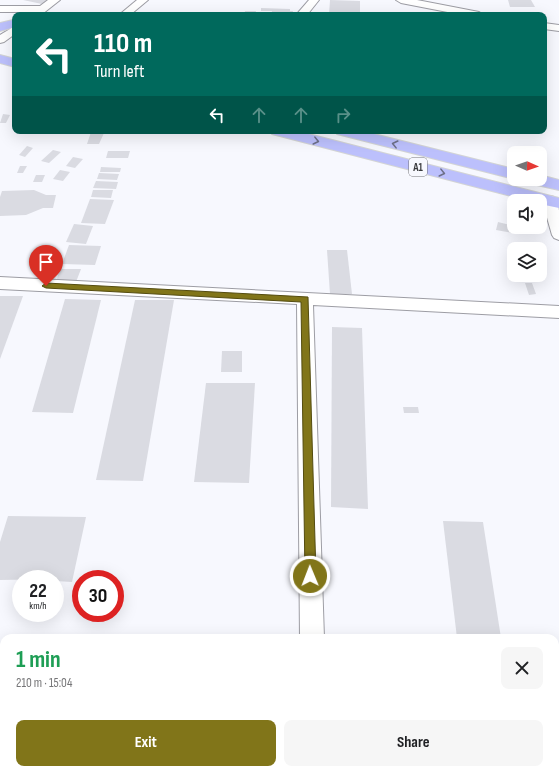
<!DOCTYPE html>
<meta charset="utf-8">
<style>
:root{--surface:#fff;--page:#f6f6f6;--text:#202124;--muted:#757577;--accent:#817519}
body{margin:0;font-family:"Sofia Sans Condensed",sans-serif;background:var(--page);color:var(--text);height:100vh;display:flex;flex-direction:column;font-size:15px;white-space:nowrap}
*{box-sizing:border-box;margin:0}
p{font-size:13px;color:var(--muted)}
.icon{flex:none;width:22px;height:22px;fill:none;stroke:currentColor;stroke-width:2;stroke-linecap:round;stroke-linejoin:round}
.map{position:relative;flex:1;overflow:hidden}
.panel{position:absolute;left:0px;top:634px;width:559px;height:140px;display:flex;flex-direction:column;background:var(--surface);border-radius:12px 12px 0 0;box-shadow:0 4px 16px #0002}
.panel>*{flex:none}
.top-card{position:absolute;left:12px;top:12px;width:535px;height:122px;border-radius:8px;box-shadow:0 4px 16px #0002;background:#00695c;color:#fff;overflow:hidden}
.needle{width:26px;rotate:92deg}
.fabs{position:absolute;left:507px;top:146px;display:grid;gap:8px}
.fabs a{display:grid;place-items:center;width:40px;height:40px;border-radius:8px;background:var(--surface);box-shadow:0 4px 16px #0002;font-size:20px}
.speed{position:absolute;left:12px;top:570px;display:flex;gap:8px;font-size:20px;font-weight:700;text-align:center}
.speed>*{display:grid;place-content:center;width:52px;height:52px;border-radius:50%;background:var(--surface);box-shadow:0 4px 16px #0002;line-height:1}
.speed small{font-size:10px;font-weight:400}
.speed .limit{border:6px solid #d22;background:#fff;color:#111}
.pin{position:absolute;display:grid;place-items:center;width:34px;height:34px;color:#fff;margin:-41px -17px;border-radius:50% 50% 50% 0;rotate:-45deg;box-shadow:0 0 4px #0007}
.pin .icon{rotate:45deg}
.me{position:absolute;width:44px;margin:-22px;rotate:359deg;stroke-linejoin:round;filter:drop-shadow(0 0 3px #0008)}
.turn{display:flex;align-items:center;gap:14px;height:84px;padding:0 16px;font-size:18px}
.turn .icon{width:52px;height:52px;stroke-width:2.5}
.turn b{display:block;font-size:28px;line-height:34px}
.lanes{display:flex;align-items:center;height:38px;padding:0 16px;background:#0003;justify-content:center;gap:20px;direction:ltr}
.lanes .off{opacity:.35}
.round{display:grid;place-items:center;flex:none;width:42px;height:42px;border-radius:8px;background:var(--page)}
.summary{display:flex;align-items:center;justify-content:space-between;height:68px;padding:0 16px}
h1{font-size:24px;font-weight:700;line-height:30px;color:#1e9e55}
.primary-button{display:flex;gap:8px;margin-top:auto;padding:8px 16px}
.primary-button a{flex:1;height:46px;border-radius:8px;background:var(--accent);color:#fff;font-size:16px;font-weight:700;line-height:46px;text-align:center}
.primary-button a+a{background:var(--page);color:var(--text)}
.map>svg:first-child{display:block}
.building{fill:#dadbe2}
.lines{fill:none;stroke-linecap:round;stroke-linejoin:round}
.street-casing{stroke:#9d9da4;stroke-width:2}
.highway-casing{stroke:#d3d4d4;stroke-width:2}
.street{fill:#fff;fill-rule:evenodd}
.highway{fill:#bcc0fc;fill-rule:evenodd}
.oneway{stroke:#6d7089}
.route{fill:#817519;stroke:#544c10}
.labels{text-anchor:middle;stroke-width:3;stroke-linejoin:round;paint-order:stroke}
.shield{fill:#f7f8fe;stroke:#727377;stroke-width:1}
.shield-label{font-size:11px;font-weight:bold;fill:#393a3d}
</style>
<div class="map">
<svg width="559" height="774" viewBox="0 0 559 774">
<rect width="100%" height="100%" fill="#f7f8fe"/>
<!-- building -->
<g class="building">
<polygon points="23,0 48,0 42,4"/>
<polygon points="330,0 360,1 360,15 329,15"/>
<polygon points="508,0 531,0 535,7 510,7"/>
<polygon points="261,8 290,9 290,11 293,11 292,15 271,15 272,11 261,11"/>
<polygon points="245,11 256,11 255,15 244,15"/>
<polygon points="3,114 10,115 6,123 0,123"/>
<polygon points="91,132 104,133 99,144 87,144"/>
<polygon points="27,146 33,148 25,157 19,155"/>
<polygon points="53,150 61,152 49,163 41,161"/>
<polygon points="108,151 130,151 128,158 106,158"/>
<polygon points="73,157 83,159 75,168 66,166"/>
<polygon points="20,166 27,166 23,173 17,173"/>
<polygon points="101,167 121,168 120,172 100,172"/>
<polygon points="60,170 70,172 63,181 53,179"/>
<polygon points="99,173 119,174 117,180 97,179"/>
<polygon points="36,175 45,175 42,182 33,182"/>
<polygon points="96,181 118,182 116,189 93,188"/>
<polygon points="34,190 46,195 56,195 53,208 43,208 26,215 0,216 0,197 2,191"/>
<polygon points="93,190 113,190 111,198 91,197"/>
<polygon points="90,199 114,200 105,224 81,223"/>
<polygon points="498,222 514,226 514,227 520,227 519,234 496,230"/>
<polygon points="74,224 93,226 86,244 66,242"/>
<polygon points="69,245 101,246 95,265 62,264"/>
<polygon points="327,250 347,250 352,294 330,294"/>
<polygon points="60,269 81,269 76,282 56,282"/>
<polygon points="525,283 532,283 536,294 529,295"/>
<polygon points="0,296 23,296 0,359"/>
<polygon points="65,299 101,300 73,413 32,412"/>
<polygon points="135,300 174,300 143,481 96,480"/>
<polygon points="332,327 362,328 368,509 331,507"/>
<polygon points="222,351 242,351 242,372 221,372"/>
<polygon points="206,383 255,383 249,483 194,482"/>
<polygon points="403,407 418,407 419,413 404,413"/>
<polygon points="8,516 86,517 72,582 55,581 55,579 0,580 0,542"/>
<polygon points="443,521 483,522 501,638 457,638"/>
<rect x="357" y="770" width="47" height="4"/>
<polygon points="472,770 521,770 522,774 472,774"/>
</g>
<g class="lines">
<!-- street casing -->
<g class="street-casing">
<g id="street">
<polygon points="48,0 60,0 41,15 29,15 31,12 0,12 0,6 40,6"/>
<polygon points="137,0 148,0 130,15 119,15"/>
<polygon points="309,0 319,0 307,15 296,15"/>
<polygon points="396,0 417,0 479,12 484,15 463,15 401,3"/>
<polygon points="544,23 559,25 559,31 544,29"/>
<polygon points="15,26 15,34 4,42 0,43 0,35"/>
<polygon points="549,196 554,197 559,210 559,240 554,238 552,235 542,200 544,197"/>
<polygon points="0,277 559,306 559,318 313,305 324,638 300,638 297,304 0,289"/>
<rect x="301" y="770" width="26" height="4"/>
</g>
</g>
<!-- highway casing -->
<g class="highway-casing">
<g id="highway">
<polygon points="13,20 15,21 15,27 0,31 0,23"/>
<polygon points="0,55 15,59 15,67 0,63"/>
<polygon points="270,131 297,131 559,198 559,208 540,204 540,201 530,201 272,134"/>
<polygon points="335,131 362,131 514,169 514,179 337,134"/>
<polygon points="540,175 559,180 559,190 528,183 526,179 540,179"/>
</g>
</g>
<!-- street -->
<use href="#street" class="street"/>
<!-- highway -->
<use href="#highway" class="highway"/>
</g>
<!-- one-way arrows -->
<defs><path id="oneway-chevron" d="M-2-3.5L2.5 0L-2 3.5" fill="none" stroke-width="1.6" stroke-linecap="round" stroke-linejoin="round"/></defs>
<g class="oneway">
<use href="#oneway-chevron" transform="translate(316 141) rotate(14)"/>
<use href="#oneway-chevron" transform="translate(395 144) rotate(-166)"/>
<use href="#oneway-chevron" transform="translate(442 173) rotate(14)"/>
</g>
<!-- route -->
<polygon class="route" points="46,283 308,297 316,576 314,580 310,582 306,580 305,576 301,302 46,288 42,286"/>
<g class="labels">
<!-- shield labels -->
<rect class="shield" x="409" y="158" width="18" height="18" rx="3"/>
<g class="shield-label">
<text x="418" y="171">A1</text>
</g>
</g>
</svg>
<div class="fabs">
<a><svg class="needle" viewBox="-14 -14 28 28"><path d="M0-13l5 13h-10z" fill="#e53935"/><path d="M0 13l5-13h-10z" fill="#757577"/></svg></a>
<a><svg class="icon" aria-label="sound" viewBox="0 0 24 24"><path d="M4 9h4l5-4v14l-5-4H4zM17 9q2 3 0 6"/></svg></a>
<a><svg class="icon" aria-label="layers" viewBox="0 0 24 24"><path d="M12 4l9 5-9 5-9-5zM3 14l9 5 9-5"/></svg></a>
</div>
<div class="speed"><div>22<small>km/h</small></div><div class="limit">30</div></div>
<div class="pin" style="left:46px;top:286px;background:#d93025"><svg class="icon" aria-label="arrive" viewBox="0 0 24 24"><path d="M6 21V4h12l-3 4 3 4H6"/></svg></div>
<svg class="me" style="left:310px;top:576px" viewBox="-20 -20 40 40"><circle r="17" fill="#817519" stroke="#fff" stroke-width="3"/><path d="M0-11L8 9 0 5-8 9z" fill="#fff"/></svg>
<div class="top-card">
<div class="turn"><svg class="icon" aria-label="left" viewBox="0 0 24 24"><path d="M17 20v-9H6M10 6l-5 5 5 5"/></svg><div><b>110 m</b>Turn left</div></div>
<div class="lanes"><svg class="icon" aria-label="left" viewBox="0 0 24 24"><path d="M17 20v-9H6M10 6l-5 5 5 5"/></svg><svg class="icon off" aria-label="ahead" viewBox="0 0 24 24"><path d="M12 20V5M6 11l6-6 6 6"/></svg><svg class="icon off" aria-label="ahead" viewBox="0 0 24 24"><path d="M12 20V5M6 11l6-6 6 6"/></svg><svg class="icon off" aria-label="right" viewBox="0 0 24 24"><path d="M7 20v-9h11M14 6l5 5-5 5"/></svg></div>
</div>
<section class="panel">
<div class="summary"><div><h1>1 min</h1><p>210 m · 15:04</p></div><a class="round"><svg class="icon" aria-label="close" viewBox="0 0 24 24"><path d="M6 6l12 12M18 6L6 18"/></svg></a></div>
<div class="primary-button"><a>Exit</a><a>Share</a></div>
</section>
</div>
